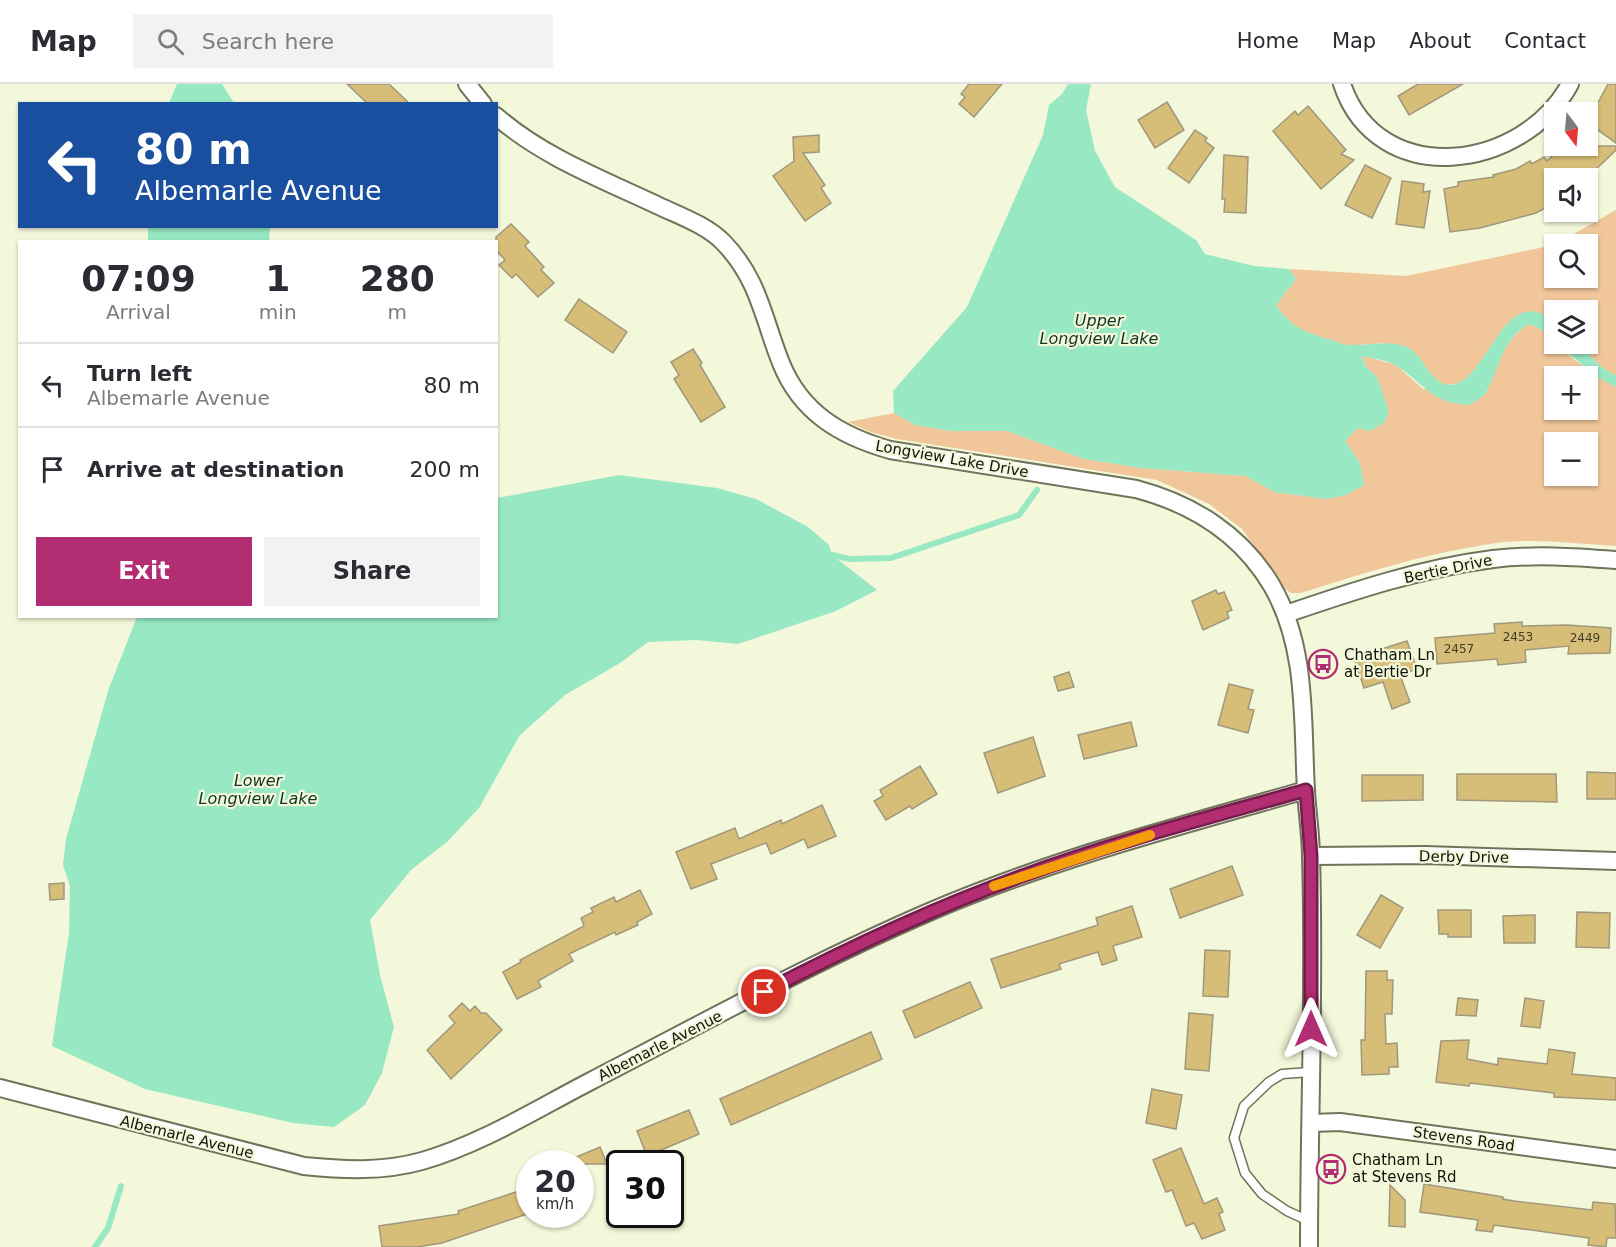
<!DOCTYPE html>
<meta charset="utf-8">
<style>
:root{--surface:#fff;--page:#f2f2f3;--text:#2b2b33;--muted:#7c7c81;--line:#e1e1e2;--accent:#b32d72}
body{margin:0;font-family:"DejaVu Sans",sans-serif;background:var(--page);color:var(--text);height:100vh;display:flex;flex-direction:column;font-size:22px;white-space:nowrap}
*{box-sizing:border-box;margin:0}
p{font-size:20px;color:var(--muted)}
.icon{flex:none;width:33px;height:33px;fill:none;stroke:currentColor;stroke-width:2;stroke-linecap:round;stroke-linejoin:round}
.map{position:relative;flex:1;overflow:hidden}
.side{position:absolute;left:18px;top:156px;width:480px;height:378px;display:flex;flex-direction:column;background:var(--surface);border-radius:0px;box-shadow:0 2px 4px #0004}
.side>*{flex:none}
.top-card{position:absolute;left:18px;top:18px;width:480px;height:126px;border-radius:0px;box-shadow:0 2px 4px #0004;background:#1a4fa0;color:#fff;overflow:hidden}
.needle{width:39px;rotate:164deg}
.tools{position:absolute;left:1544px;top:18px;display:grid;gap:12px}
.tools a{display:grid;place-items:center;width:54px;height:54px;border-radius:0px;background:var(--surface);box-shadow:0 2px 4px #0004;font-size:30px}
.speed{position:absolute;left:516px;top:1066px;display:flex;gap:12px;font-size:30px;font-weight:700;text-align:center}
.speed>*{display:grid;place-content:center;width:78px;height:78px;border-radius:50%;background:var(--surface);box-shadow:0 2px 4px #0004;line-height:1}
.speed small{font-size:15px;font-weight:400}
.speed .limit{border:3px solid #111;border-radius:9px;background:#fff;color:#111}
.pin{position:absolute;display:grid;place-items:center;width:51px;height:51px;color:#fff;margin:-26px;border:3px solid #fff;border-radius:50%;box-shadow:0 2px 6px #0007}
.me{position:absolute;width:66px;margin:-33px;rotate:0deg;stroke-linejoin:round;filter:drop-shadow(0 0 4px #0008)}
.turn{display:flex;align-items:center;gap:21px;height:126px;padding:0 18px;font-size:27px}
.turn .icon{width:78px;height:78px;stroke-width:2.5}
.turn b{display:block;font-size:42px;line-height:51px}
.eta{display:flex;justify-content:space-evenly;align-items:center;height:102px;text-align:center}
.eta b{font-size:36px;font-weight:800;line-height:42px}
.primary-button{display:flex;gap:12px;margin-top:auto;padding:12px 18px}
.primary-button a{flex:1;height:69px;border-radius:0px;background:var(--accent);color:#fff;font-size:24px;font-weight:800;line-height:69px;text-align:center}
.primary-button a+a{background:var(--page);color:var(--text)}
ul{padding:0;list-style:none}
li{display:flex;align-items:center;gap:18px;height:84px;padding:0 18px;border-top:2px solid var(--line)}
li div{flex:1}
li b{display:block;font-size:22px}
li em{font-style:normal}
header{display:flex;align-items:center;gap:36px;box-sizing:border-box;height:84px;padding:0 30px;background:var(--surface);border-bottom:2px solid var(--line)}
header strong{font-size:28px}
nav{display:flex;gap:33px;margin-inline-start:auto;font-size:21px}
.search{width:420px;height:54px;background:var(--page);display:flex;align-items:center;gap:15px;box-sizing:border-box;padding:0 21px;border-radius:0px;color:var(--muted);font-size:22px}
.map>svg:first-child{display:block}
.green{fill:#f0c69a;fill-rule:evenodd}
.water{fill:#97e8c3}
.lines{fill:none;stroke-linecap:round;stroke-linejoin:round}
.stream{stroke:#97e8c3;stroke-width:6}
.building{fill:#d7be78;stroke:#a1977d;stroke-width:1.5}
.service-casing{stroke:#70745a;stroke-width:11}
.minor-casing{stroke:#70745a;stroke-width:20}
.service{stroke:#fff;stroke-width:8}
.minor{stroke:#fff;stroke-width:16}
.route-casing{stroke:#741d4a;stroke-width:15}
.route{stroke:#b32d72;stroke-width:10}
.slow{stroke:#f59e0b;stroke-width:10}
.labels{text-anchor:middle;stroke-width:4.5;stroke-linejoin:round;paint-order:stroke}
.number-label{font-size:12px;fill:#423e25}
.street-label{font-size:15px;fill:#111309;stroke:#f3f8da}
.poi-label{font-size:15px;fill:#111309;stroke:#f3f8da;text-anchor:start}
.water-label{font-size:16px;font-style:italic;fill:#103526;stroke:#f3f8da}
</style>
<header>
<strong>Map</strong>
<div class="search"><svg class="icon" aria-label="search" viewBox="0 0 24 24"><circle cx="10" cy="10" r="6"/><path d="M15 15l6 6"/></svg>Search here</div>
<nav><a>Home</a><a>Map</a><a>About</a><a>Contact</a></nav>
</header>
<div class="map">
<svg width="1616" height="1163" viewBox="0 0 1616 1163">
<rect width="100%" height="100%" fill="#f3f8da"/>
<!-- green -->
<g class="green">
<polygon points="1616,126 1616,292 1603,284 1577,260 1587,260 1587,226 1554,226 1554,238 1551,235 1506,241 1476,284 1466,295 1456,300 1445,301 1434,294 1420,275 1384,259 1347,262 1305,249 1284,233 1276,221 1296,195 1289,185 1406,192 1554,161 1554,194 1587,194 1587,160 1556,160"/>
<path d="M1530,240C1542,244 1547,252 1555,260C1572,275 1595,291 1616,303V462C1577,460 1535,454 1497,459C1431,468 1364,489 1301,509H1291L1284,504L1242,445L1209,420L1157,396L897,355L870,348L848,338L894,329L915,341L951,347H1007L1084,375L1141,384L1246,392L1274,408L1326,415L1346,411L1360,379L1345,357L1358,343L1377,293L1366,283L1361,271L1396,281L1423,305L1487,308C1494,285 1507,250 1530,240ZM1554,292H1587V326H1554ZM1554,358H1587V392H1554Z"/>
</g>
<!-- water -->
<g class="water">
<polygon points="177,0 222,0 234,19 169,19"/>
<path d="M1068,0H1091L1086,26L1095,67L1115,103L1196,156L1205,170L1254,182L1289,185L1296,195L1276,221C1291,244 1307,249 1332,256C1338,258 1343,261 1349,261C1368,262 1386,256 1404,262C1425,268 1430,307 1456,300C1489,290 1506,196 1554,238V257L1539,244L1530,240C1504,251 1499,284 1487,307C1484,313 1475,317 1469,321C1432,319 1425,301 1397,282C1387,276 1372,274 1361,272L1366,283L1377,293L1389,328L1384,339L1370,347L1358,344L1345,357L1360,379L1364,401L1346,411L1326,415L1274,408L1246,392L1141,384L1084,375L1007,347H951L915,341L894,329L893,307L967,223L1043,51L1049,21L1062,10Z"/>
<polygon points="148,143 270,143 269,157 148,157"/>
<polygon points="1557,260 1577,260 1603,284 1616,292 1616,303 1597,293"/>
<polygon points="619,391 717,404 756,415 808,443 829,461 832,471 877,506 836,527 738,560 696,556 648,558 620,579 565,611 520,651 479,724 447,758 411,786 370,836 380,891 394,943 382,989 365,1021 334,1043 293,1039 145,1005 52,962 69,849 70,802 63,781 66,755 109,604 137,533 496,532 497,414"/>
</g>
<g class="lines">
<!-- stream -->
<g class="stream">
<polyline points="826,472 832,471 850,475 891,474 1019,431 1037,406"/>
<polyline points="95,1163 108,1144 121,1102"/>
</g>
</g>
<!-- building -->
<g class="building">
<polygon points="347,0 389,0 410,20 368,20"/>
<polygon points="969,0 1002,0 974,33 959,20 965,13 961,10"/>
<polygon points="1418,0 1463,0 1409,31 1398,12"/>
<polygon points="1608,0 1616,0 1616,59 1591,41 1597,31 1593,28"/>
<polygon points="1167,18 1184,46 1155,64 1138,36"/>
<polygon points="1308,22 1346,66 1341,70 1354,76 1321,105 1273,47 1295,27 1298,31"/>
<polygon points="1195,46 1207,54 1205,57 1214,64 1189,99 1168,84"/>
<polygon points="819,51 819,68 803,69 825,101 821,104 831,119 805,137 773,92 794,77 793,53"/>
<polygon points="1563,62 1616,62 1616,66 1587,94 1554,94 1554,119 1536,129 1480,144 1450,148 1444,105 1458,102 1458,98 1494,93 1493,91 1516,85 1530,77 1532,80 1544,73 1547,77"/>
<polygon points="1224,71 1248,73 1246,129 1224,128 1225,115 1222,115"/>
<polygon points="1365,81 1391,94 1372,134 1345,121"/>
<polygon points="1402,97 1424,100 1423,108 1430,107 1424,144 1396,140"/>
<polygon points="511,140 529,158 525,162 544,183 541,186 554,199 538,213 516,190 512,194 499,181 505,176 496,166 496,153"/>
<polygon points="579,215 627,248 613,269 565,236"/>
<polygon points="693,265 702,279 700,281 725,323 701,338 674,295 679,291 671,278"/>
<polygon points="1216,506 1218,510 1224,508 1232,526 1227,528 1229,534 1203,546 1192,517"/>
<polygon points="1522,538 1522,542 1567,541 1611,544 1610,569 1568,570 1569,562 1525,566 1526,578 1498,581 1497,575 1437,580 1435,554 1495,549 1494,540"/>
<polygon points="1407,557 1417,585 1400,591 1410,618 1392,625 1383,598 1364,604 1355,577 1356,573"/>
<polygon points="1069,588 1074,603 1058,607 1054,593"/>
<polygon points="1229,600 1253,606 1248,625 1254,626 1248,649 1218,641"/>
<polygon points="1131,638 1137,662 1084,675 1078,651"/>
<polygon points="1033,653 1045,692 998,709 984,669"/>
<polygon points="920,682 937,710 912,725 910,722 886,736 874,717 883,712 880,706"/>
<polygon points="1587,688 1616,689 1616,715 1587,715"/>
<polygon points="1457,690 1556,690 1557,718 1457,716"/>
<polygon points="1362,691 1423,691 1423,716 1362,717"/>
<polygon points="822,721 836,752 808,764 804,755 771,770 766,759 711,780 717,795 691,805 676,768 735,744 739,755 781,736 782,740"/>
<polygon points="1232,782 1243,811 1180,834 1170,805"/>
<polygon points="64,799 64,815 50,816 49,800"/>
<polygon points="640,806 652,830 637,838 638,841 616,851 615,848 569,870 573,877 538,897 541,903 517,915 503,888 521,878 520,876 584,842 581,834 593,828 591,824 614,813 616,818"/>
<polygon points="1381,811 1403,824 1380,864 1357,851"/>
<polygon points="1132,822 1142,853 1113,862 1117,876 1102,881 1098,868 1059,880 1061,885 1001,904 991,875 1098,841 1096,834"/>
<polygon points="1438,826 1471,826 1471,853 1448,853 1448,850 1439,850"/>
<polygon points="1577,828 1610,829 1609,864 1576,863"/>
<polygon points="1535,831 1535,859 1504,859 1503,832"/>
<polygon points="1205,866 1230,867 1228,913 1203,912"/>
<polygon points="1366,887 1387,887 1387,896 1393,896 1392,930 1385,930 1386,960 1397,959 1398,983 1389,983 1389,990 1362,991 1361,956 1365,956"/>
<polygon points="970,898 982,924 915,954 903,927"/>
<polygon points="1458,914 1478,916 1476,932 1456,931"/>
<polygon points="1525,914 1544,917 1540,944 1521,942"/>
<polygon points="462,919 470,927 475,922 481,929 486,929 502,946 451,995 427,966 455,939 449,932"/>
<polygon points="1189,929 1213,931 1209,987 1185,985"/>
<polygon points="871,948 882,975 731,1041 720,1015"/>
<polygon points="1469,956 1467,975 1498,981 1498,974 1547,980 1549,965 1575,969 1572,990 1616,994 1616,1016 1554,1013 1554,1009 1470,999 1469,1002 1436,998 1441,957"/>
<polygon points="1152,1005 1182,1011 1176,1045 1146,1039"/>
<polygon points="689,1026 699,1050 647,1072 637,1047"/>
<polygon points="600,1063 607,1080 560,1080"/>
<polygon points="1181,1064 1204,1120 1217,1114 1223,1128 1219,1130 1225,1146 1202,1155 1194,1139 1186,1142 1172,1106 1166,1108 1153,1076"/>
<polygon points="1424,1100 1503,1113 1503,1115 1514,1117 1592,1126 1593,1118 1615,1120 1616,1154 1607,1154 1606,1163 1588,1161 1589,1154 1494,1141 1492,1148 1476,1146 1478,1136 1420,1128"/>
<polygon points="1390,1101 1405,1116 1405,1143 1389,1142"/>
<polygon points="519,1107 527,1130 442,1159 417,1163 382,1163 379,1142 459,1130 458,1127"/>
</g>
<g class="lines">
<!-- service casing -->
<g class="service-casing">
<polyline id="service" points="1309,1137 1287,1127 1262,1110 1245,1089 1234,1054 1244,1022 1269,998 1282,990 1311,988"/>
</g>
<!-- minor casing -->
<g class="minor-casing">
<g id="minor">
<polyline points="467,0 483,20"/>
<path d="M1342,0C1378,107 1523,87 1570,0"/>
<path d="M496,32C543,73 604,96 659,122C680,132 706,141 723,158C759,195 763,234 781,279C801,329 841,352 890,366L1136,405C1193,420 1242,451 1272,502C1308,564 1302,638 1306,706C1307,728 1311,751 1311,773C1315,903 1309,1033 1309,1163"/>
<path d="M1286,530C1353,507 1422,484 1493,475C1534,470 1575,473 1616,476"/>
<polyline points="1311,772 1425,771 1616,777"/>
<path d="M0,1004L304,1082C344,1086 383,1088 422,1077C481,1060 535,1026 589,998C701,940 813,878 929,828C1050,776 1179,742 1306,706"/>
<polyline points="1311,1039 1340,1038 1616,1075"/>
</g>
</g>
<!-- service -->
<use href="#service" class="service"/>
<!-- minor -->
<use href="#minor" class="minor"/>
</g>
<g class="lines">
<!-- route casing -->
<g class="route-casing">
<path id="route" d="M764,908C848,864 933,824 1022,792C1114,758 1211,733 1306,706L1311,772V945"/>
</g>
<!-- route -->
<use href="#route" class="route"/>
<!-- slow -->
<polyline class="slow" points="994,802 1150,751"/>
</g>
<!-- icons -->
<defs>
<g id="bus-ring" transform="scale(1.5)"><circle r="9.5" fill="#f3f8da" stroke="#b32d72" stroke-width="1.5"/><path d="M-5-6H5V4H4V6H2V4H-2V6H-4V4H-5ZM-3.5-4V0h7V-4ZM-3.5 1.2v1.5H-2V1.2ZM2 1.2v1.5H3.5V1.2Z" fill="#b32d72"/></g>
</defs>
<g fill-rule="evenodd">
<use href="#bus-ring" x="1323" y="580"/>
<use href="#bus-ring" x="1331" y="1085"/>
</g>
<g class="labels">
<!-- number labels -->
<g class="number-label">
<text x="1518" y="557">2453</text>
<text x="1585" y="558">2449</text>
<text x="1459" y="569">2457</text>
</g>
<!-- street labels -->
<g class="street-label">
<text transform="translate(952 375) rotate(10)" y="5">Longview Lake Drive</text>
<text transform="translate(1448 485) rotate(-12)" y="5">Bertie Drive</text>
<text transform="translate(1464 773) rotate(1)" y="5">Derby Drive</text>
<text transform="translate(660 962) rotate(-27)" y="5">Albemarle Avenue</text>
<text transform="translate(187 1053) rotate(14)" y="5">Albemarle Avenue</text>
<text transform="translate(1464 1055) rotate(8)" y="5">Stevens Road</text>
</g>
<!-- poi labels -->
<g class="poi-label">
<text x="1344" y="576">Chatham Ln<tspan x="1344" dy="17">at Bertie Dr</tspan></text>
<text x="1352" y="1081">Chatham Ln<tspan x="1352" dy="17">at Stevens Rd</tspan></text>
</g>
<!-- water labels -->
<g class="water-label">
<text x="1099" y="242">Upper<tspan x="1099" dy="18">Longview Lake</tspan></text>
<text x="258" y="702">Lower<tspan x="258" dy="18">Longview Lake</tspan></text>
</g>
</g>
</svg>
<div class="tools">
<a><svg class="needle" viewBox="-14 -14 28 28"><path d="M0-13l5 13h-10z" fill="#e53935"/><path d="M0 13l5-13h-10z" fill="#7c7c81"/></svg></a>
<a><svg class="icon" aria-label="sound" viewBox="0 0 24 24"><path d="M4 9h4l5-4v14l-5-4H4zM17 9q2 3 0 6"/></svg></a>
<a><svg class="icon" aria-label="search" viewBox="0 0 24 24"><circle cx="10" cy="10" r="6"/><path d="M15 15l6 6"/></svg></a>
<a><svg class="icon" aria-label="layers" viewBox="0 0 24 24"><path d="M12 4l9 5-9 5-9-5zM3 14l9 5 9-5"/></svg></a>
<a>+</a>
<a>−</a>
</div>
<div class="speed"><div>20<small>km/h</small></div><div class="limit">30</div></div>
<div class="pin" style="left:764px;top:908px;background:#d93025"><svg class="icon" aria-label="arrive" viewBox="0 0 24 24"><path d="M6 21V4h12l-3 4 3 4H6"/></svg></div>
<svg class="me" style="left:1311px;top:945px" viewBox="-20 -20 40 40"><path d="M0-17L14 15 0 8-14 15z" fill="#b32d72" stroke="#fff" stroke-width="4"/></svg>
<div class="top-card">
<div class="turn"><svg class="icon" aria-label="left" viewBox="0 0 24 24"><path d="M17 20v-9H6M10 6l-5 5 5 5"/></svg><div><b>80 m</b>Albemarle Avenue</div></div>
</div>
<section class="side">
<div class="eta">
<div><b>07:09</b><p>Arrival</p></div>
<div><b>1</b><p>min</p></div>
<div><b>280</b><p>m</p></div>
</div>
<ul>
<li><svg class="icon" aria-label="left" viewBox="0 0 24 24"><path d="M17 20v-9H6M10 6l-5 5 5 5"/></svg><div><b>Turn left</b><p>Albemarle Avenue</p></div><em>80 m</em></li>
<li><svg class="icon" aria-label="arrive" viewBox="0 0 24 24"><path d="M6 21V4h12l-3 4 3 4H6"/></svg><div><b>Arrive at destination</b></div><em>200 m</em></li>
</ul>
<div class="primary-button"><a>Exit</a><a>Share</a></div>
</section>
</div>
